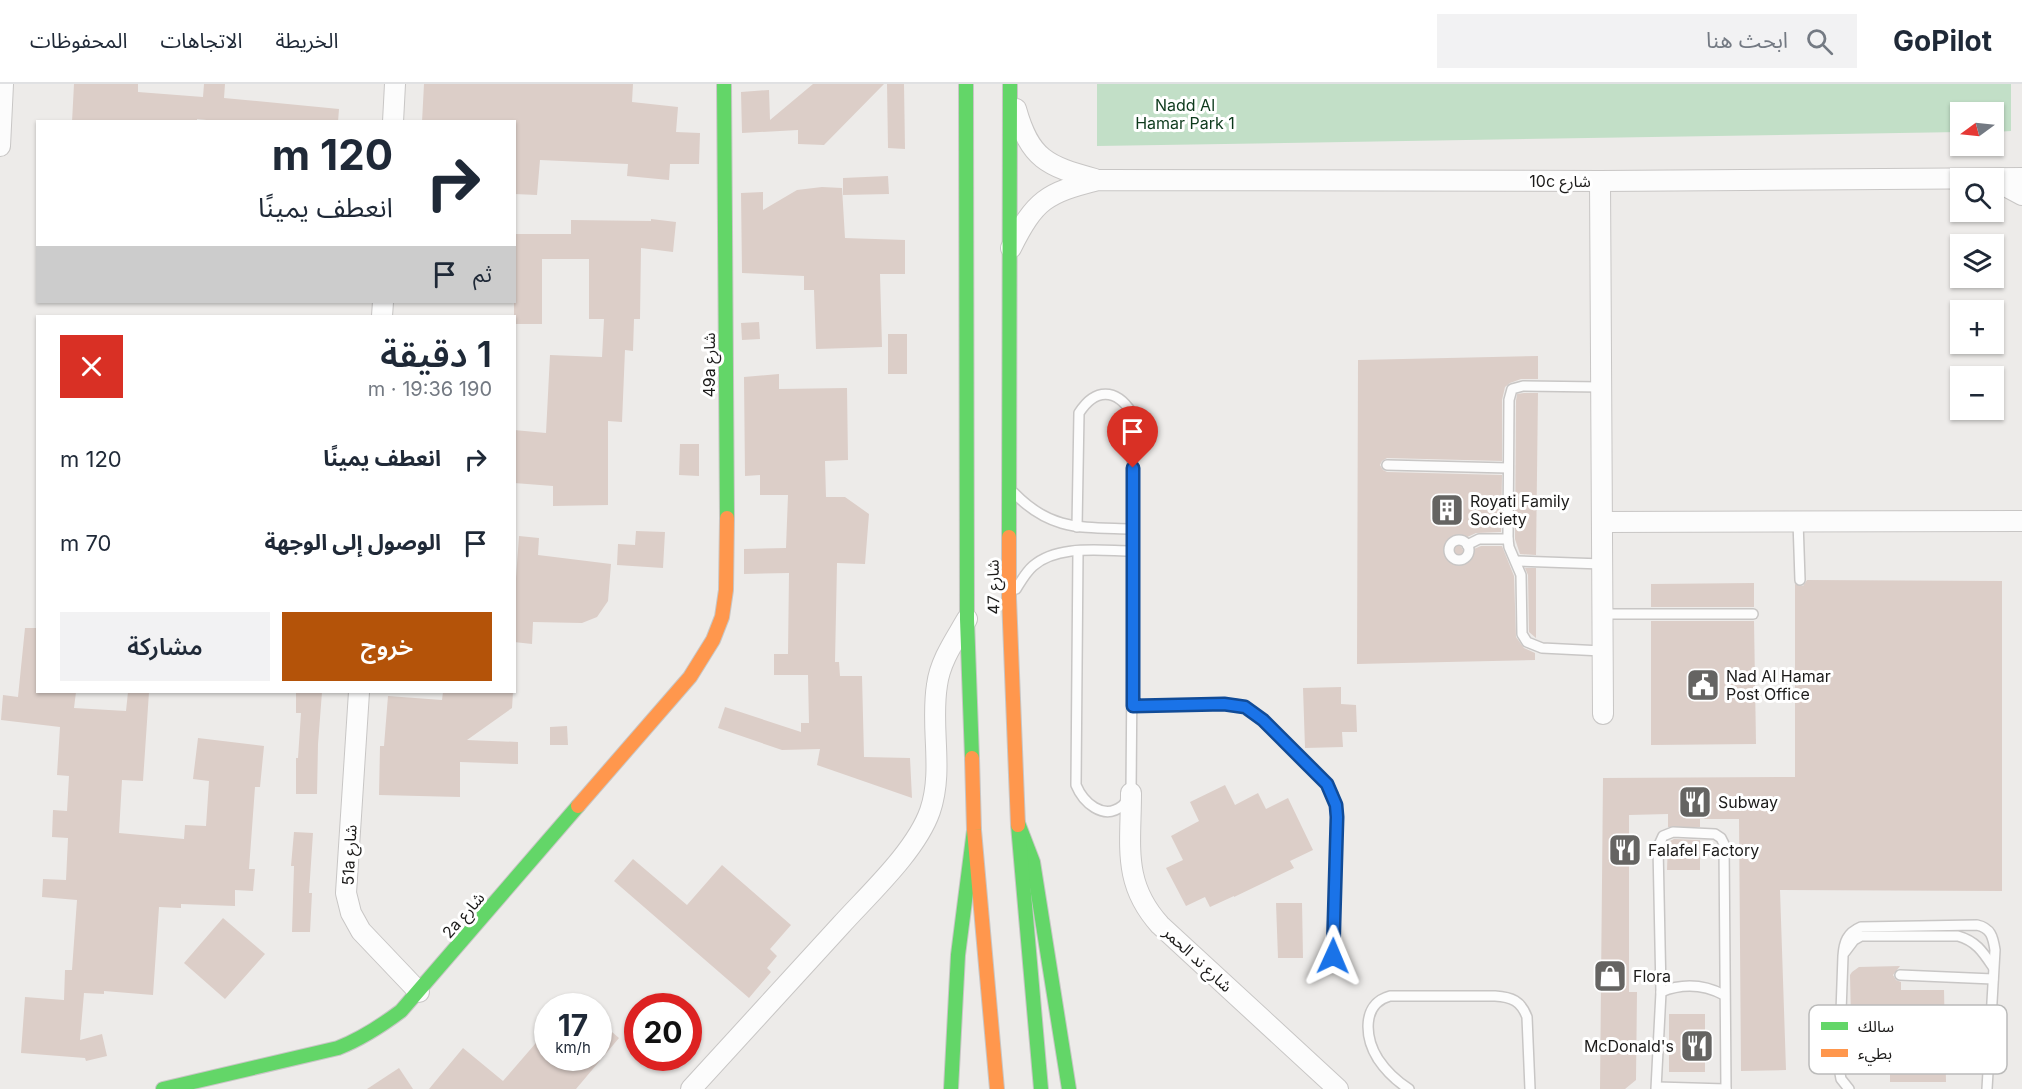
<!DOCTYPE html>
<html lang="ar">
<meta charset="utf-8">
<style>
:root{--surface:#fff;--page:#f2f2f3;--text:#1f2937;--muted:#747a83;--line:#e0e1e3;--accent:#b45309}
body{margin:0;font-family:Inter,"Noto Sans Arabic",sans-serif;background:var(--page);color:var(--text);direction:rtl;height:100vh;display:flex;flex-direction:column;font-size:22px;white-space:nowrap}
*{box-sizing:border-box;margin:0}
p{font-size:20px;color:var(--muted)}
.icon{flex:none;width:33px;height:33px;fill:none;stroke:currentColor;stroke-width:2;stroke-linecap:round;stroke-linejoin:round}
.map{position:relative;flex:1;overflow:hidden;direction:ltr}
.sheet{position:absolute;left:36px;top:231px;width:480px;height:378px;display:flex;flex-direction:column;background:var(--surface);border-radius:0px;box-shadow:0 2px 4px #0004;direction:rtl}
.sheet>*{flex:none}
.guide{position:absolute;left:36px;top:36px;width:480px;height:183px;border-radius:0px;box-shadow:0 2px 4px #0004;direction:rtl;background:#fff;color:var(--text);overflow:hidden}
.needle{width:39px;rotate:255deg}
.fabs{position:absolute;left:1950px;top:18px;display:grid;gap:12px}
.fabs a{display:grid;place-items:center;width:54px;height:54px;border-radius:0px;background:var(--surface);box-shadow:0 2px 4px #0004;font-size:30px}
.speed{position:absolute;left:534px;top:909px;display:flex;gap:12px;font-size:30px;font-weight:700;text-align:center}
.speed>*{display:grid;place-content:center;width:78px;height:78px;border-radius:50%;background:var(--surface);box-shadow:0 2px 4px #0004;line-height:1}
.speed small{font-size:15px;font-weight:400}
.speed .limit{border:9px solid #d22;background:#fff;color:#111}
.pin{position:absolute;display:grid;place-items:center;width:51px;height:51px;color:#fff;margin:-62px -26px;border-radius:50% 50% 50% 0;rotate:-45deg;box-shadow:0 0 6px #0007}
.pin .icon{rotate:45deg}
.me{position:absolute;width:66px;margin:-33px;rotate:1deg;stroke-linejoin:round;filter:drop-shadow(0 0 4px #0008)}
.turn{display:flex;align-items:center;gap:21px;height:126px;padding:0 24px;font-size:27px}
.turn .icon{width:78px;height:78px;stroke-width:2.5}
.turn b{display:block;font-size:42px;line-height:51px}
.then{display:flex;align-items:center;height:57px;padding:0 24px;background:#0003;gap:12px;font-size:22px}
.round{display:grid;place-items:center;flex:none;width:63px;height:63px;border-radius:0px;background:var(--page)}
.head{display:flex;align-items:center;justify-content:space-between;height:102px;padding:0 24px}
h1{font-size:36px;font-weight:600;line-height:45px}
.action{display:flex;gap:12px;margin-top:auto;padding:12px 24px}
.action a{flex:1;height:69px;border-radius:0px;background:var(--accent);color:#fff;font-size:24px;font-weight:600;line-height:69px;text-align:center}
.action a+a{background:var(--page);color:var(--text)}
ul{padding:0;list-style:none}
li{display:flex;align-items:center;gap:18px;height:84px;padding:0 24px}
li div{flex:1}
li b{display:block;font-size:22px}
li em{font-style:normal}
header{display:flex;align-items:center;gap:36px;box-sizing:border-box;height:84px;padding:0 30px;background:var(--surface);border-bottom:2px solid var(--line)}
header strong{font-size:28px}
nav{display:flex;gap:33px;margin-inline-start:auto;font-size:21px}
.search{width:420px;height:54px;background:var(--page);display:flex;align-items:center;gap:15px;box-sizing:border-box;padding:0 21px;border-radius:0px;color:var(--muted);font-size:22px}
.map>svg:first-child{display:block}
.green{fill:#c2dfc7}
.building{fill:#dccec8}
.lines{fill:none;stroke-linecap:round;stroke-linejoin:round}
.lane-casing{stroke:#c8c6c5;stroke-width:12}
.street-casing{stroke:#c8c6c5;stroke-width:22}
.fast-casing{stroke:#c8c6c5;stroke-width:16}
.slow-casing{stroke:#c8c6c5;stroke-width:16}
.lane{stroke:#fcfcfc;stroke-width:9}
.street{stroke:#fcfcfc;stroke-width:20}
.fast{stroke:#63d668;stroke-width:14}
.slow{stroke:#ff974d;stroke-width:14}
.route-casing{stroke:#114b97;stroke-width:15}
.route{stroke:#1a73e8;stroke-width:10}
.labels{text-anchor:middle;stroke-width:6;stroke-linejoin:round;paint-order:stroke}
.park-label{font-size:16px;fill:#0d3a1c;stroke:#fff}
.street-label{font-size:16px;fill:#1c1b1a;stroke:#fff}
.poi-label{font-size:16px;fill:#1c1b1a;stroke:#fff;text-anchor:start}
.key{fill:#fff;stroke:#bbbbba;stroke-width:1.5}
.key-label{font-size:16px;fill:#1c1b1a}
</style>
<header>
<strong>GoPilot</strong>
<div class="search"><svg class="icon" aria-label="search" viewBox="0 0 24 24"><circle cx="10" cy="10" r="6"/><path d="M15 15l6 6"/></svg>ابحث هنا</div>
<nav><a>الخريطة</a><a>الاتجاهات</a><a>المحفوظات</a></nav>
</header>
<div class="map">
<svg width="2022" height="1005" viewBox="0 0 2022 1005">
<rect width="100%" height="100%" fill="#edebe9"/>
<!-- green -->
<polygon class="green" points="1097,0 2011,0 2011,47 1994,48 1994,28 1960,28 1960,48 1097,62"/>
<!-- building -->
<g class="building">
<polygon points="74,0 138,0 138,8 203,13 204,0 225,0 224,14 339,25 338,38 226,38 197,35 197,38 72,38"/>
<polygon points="424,0 633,0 632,18 678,23 676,48 700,49 699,80 670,80 669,96 627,92 628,80 540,76 537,111 514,110 514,38 422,38"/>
<polygon points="813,0 884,0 824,61 798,60 798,46 742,49 741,8 769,6 770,36"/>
<polygon points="887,0 904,0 905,65 888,64"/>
<polygon points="888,92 889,110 843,111 843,94"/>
<polygon points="822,103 842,104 845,154 905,156 905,190 880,190 882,263 816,265 814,206 804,206 804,192 742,189 741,109 763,108 763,126 797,106"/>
<polygon points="651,135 676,138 673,168 641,164 640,235 634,235 633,267 625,266 622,338 608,337 608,421 553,422 553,402 514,399 514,346 546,349 550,271 602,273 604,235 589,235 589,175 542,175 542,240 514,240 514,150 571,150 571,136 651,137"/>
<polygon points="759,238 760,255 742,256 741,239"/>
<rect x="888" y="250" width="19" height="40"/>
<polygon points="1538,272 1538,295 1521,295 1510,299 1505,303 1502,316 1502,377 1387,374 1382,377 1380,381 1383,386 1387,388 1502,391 1501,448 1476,449 1463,455 1460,461 1463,466 1467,468 1481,462 1502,462 1514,492 1516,553 1524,564 1535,569 1535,576 1357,580 1358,276"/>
<polygon points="779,290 779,305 847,304 848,376 825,377 826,413 845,413 869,430 865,480 837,479 835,578 839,578 840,592 862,592 864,673 910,674 912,714 817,681 820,665 782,666 718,644 725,623 801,648 801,639 809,639 808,591 774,591 774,570 788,570 789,489 744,490 744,465 786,464 788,411 760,411 760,391 745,392 744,293"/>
<polygon points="1524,309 1538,309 1536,471 1520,470 1515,455 1516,317 1517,310"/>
<polygon points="680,360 699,360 699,392 679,391"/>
<polygon points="636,447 665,448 663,484 617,481 618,460 635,461"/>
<polygon points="519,452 539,454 538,471 611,480 608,517 597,533 582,539 533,538 532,560 514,558 514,522"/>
<polygon points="1525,484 1536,484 1536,554 1529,548 1528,491"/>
<polygon points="1807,496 2002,497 2002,807 1780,806 1786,986 1741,987 1739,735 1700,735 1700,743 1668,743 1668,730 1629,731 1629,908 1637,908 1636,996 1625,1005 1600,1005 1603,694 1795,693 1795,500 1803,502"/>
<polygon points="1754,499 1754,523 1651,523 1651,500"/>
<polygon points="1651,537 1754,537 1756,660 1651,661"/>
<polygon points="25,544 38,544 38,608 76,608 74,624 126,627 128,608 149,608 143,697 122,696 119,749 184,755 185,741 206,742 209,697 193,695 198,654 264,662 260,703 255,703 249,785 255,785 253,807 235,806 235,822 181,820 181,824 159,823 153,911 104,907 104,910 84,909 80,956 102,950 107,972 86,977 85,974 21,969 25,913 64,916 65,886 72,886 77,816 42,813 43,795 66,796 68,754 52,753 53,726 67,727 69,692 57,691 60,643 1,636 3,611 18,613"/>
<polygon points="1341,603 1341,620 1356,621 1357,648 1342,648 1343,663 1305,664 1303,604"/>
<polygon points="296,608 322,608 318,660 317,710 296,710 296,674 298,674 301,629 296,629"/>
<polygon points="443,608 513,608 512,624 467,656 518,658 518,680 460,678 460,713 379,711 380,662 384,662 388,612 442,616"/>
<polygon points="567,642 568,661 550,661 550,643"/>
<polygon points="1225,701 1235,721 1258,709 1266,725 1288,714 1313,766 1290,777 1294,784 1234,813 1234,812 1210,823 1205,813 1186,822 1166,784 1183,776 1171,752 1199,737 1190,718"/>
<polygon points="294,748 313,749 309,809 312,809 310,848 292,848 294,782 291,782"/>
<polygon points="1674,755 1700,756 1700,786 1667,786 1668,758"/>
<polygon points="633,775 687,821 722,781 791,841 770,865 777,872 767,884 771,888 749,914 614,797"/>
<polygon points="1276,819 1302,819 1303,874 1278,874"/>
<polygon points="223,834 265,870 225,915 184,879"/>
<polygon points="1900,882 1893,891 1896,896 1901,898 1901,906 1944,906 1946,998 1890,998 1890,934 1851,935 1850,891 1852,888 1859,883"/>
<rect x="1669" y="930" width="36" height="58"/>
<polygon points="598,936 619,954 576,1005 429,1005 463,964 503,997 548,945 548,974 598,974"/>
<polygon points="399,984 413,1005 367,1005"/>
</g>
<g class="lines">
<!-- lane casing -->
<g class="lane-casing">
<g id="lane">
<polyline points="1601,303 1523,302 1512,305 1509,316 1508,455 1509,463 1521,491 1522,550 1527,558 1542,564 1602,567"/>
<polyline points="1387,381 1508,384"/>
<path d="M1014,409C1052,448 1083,443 1133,445"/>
<polyline points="1798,437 1800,496"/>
<path d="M1077,443L1079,329C1095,304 1116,304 1132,329L1133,467L1131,709C1128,713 1126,719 1122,722C1103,737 1083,718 1076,701L1078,467"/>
<circle cx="1459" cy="466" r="10"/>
<polyline points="1467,461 1479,455 1508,455"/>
<polyline points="1516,477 1602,480"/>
<path d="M1016,505C1021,497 1026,488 1033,482C1058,460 1102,467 1133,467"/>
<polyline points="1602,530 1753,530"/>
<polyline points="1133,622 1224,620 1235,620 1255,629 1318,691 1327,700 1333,710 1337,733 1333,872"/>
<path d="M1845,868L1854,856L1861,852H1958C1976,857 1983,868 1993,883"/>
<polyline points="1900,891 1993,895"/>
<path d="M1661,908C1683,899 1703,900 1724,911"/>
<polyline points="1657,1003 1726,1005"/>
<path d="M1409,1005C1398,998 1386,987 1378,975C1365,954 1361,920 1390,912H1495C1512,913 1521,917 1527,933L1530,1005"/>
<polyline points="1656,1005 1661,908 1658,763 1663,752 1673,748 1715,750 1721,754 1724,760 1726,1005"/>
<path d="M1849,1005L1841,995L1839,984L1843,872C1844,858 1847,849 1861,843L1977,841C1991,844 1993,853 1995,866L1987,1005"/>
</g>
</g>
<!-- street casing -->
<g class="street-casing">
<g id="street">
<path d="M1016,25C1030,75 1047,82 1095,95"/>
<polyline points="393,38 395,0"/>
<polyline points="0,62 3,0"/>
<polyline points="1994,96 2022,111"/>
<polyline points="1600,97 1603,630"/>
<path d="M1011,164C1035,116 1046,109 1098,96L1600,97L2022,94"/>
<polyline points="382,232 383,218"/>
<polyline points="1602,438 2022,437"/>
<polyline points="359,608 346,809 351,829 361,847 419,908"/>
<path d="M1131,709C1131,762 1122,799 1160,841L1338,1005"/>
<path d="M691,1005C741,950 791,896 841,841C869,810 916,767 930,727C944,686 930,643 937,601C940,577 955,556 967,535"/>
</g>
</g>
<!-- fast casing -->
<g class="fast-casing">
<g id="fast">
<polyline points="724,0 727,434"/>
<polyline points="966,0 967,535 972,674"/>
<polyline points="1009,453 1010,0"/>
<polyline points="1018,739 1033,778 1069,1005"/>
<polyline points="1018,741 1041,1005"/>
<path d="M163,1005L338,964C361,955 381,942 401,927L578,722"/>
<polyline points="951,1005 958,871 974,746"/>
</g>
</g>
<!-- slow casing -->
<g class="slow-casing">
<g id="slow">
<polyline points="1009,453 1009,514 1018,741"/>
<polyline points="972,674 974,746 997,1005"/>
<polyline points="578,722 690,593 713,556 722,533 726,506 727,434"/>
</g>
</g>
<!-- lane -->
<use href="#lane" class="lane"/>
<!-- street -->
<use href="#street" class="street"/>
<!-- fast -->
<use href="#fast" class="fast"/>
<!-- slow -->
<use href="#slow" class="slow"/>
</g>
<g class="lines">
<!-- route casing -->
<g class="route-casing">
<polyline id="route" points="1133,384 1133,622 1224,620 1245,623 1263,636 1327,700 1336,721 1337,733 1333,872"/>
</g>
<!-- route -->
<use href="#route" class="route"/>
</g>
<!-- icons -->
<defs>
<g id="building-square" transform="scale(1.725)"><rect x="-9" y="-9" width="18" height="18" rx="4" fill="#656462" stroke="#fff"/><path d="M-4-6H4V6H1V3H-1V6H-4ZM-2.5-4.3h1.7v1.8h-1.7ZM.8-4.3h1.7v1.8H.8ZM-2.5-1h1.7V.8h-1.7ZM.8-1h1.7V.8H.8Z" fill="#fff"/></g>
<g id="civic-square" transform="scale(1.725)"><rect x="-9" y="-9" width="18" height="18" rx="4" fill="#656462" stroke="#fff"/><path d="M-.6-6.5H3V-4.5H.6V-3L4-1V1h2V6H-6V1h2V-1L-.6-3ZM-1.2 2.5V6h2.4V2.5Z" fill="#fff"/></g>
<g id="restaurant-square" transform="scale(1.725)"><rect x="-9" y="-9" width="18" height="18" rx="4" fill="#656462" stroke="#fff"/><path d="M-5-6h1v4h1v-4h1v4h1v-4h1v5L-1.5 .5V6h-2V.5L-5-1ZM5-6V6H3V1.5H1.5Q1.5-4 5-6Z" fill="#fff"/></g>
<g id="shop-square" transform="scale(1.725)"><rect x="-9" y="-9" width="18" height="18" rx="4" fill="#656462" stroke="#fff"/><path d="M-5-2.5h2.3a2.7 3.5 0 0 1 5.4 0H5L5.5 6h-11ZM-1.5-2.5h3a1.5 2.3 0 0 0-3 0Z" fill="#fff"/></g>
</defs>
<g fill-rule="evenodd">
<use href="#building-square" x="1447" y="426"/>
<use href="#civic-square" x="1703" y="601"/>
<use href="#restaurant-square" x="1695" y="718"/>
<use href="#restaurant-square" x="1625" y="766"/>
<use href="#shop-square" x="1610" y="892"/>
<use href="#restaurant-square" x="1697" y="962"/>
</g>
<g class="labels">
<!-- park labels -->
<g class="park-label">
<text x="1185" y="27">Nadd Al<tspan x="1185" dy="18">Hamar Park 1</tspan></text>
</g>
<!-- street labels -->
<g class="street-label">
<text x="1560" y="103">10c شارع</text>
<text transform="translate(709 281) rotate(-90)" y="6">49a شارع</text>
<text transform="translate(993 503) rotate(-91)" y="6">شارع 47</text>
<text transform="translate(349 771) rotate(-87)" y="6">51a شارع</text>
<text transform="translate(463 831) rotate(-49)" y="6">2a شارع</text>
<text transform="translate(1198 875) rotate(43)" y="6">شارع ند الحمر</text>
</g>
<!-- poi labels -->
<g class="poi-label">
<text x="1470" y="423">Royati Family<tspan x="1470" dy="18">Society</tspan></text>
<text x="1726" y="598">Nad Al Hamar<tspan x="1726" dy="18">Post Office</tspan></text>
<text x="1718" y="724">Subway</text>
<text x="1648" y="772">Falafel Factory</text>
<text x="1633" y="898">Flora</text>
<text x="1674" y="968" text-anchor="end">McDonald's</text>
</g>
</g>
<!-- legend -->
<rect x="1809" y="921" width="198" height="69" rx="9" class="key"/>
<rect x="1821" y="938" width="27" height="8" fill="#63d668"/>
<rect x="1821" y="965" width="27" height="8" fill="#ff974d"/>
<g class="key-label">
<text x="1858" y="948">سالك</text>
<text x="1858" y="975">بطيء</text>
</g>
</svg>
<div class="fabs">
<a><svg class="needle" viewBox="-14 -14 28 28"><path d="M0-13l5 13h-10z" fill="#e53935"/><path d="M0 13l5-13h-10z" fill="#747a83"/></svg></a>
<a><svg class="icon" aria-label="search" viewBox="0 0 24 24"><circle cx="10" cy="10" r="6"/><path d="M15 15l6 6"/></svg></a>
<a><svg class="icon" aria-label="layers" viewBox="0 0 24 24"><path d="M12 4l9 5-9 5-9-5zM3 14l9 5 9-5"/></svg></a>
<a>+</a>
<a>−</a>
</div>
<div class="speed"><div>17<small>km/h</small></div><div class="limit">20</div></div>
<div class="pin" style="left:1133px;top:384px;background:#d93025"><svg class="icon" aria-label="arrive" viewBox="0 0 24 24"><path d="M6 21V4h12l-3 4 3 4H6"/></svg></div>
<svg class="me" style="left:1333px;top:872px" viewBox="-20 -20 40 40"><path d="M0-17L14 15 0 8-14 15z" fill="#1a73e8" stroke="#fff" stroke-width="4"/></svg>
<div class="guide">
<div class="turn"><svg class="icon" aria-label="right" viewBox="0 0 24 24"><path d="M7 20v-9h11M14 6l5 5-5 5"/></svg><div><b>120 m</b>انعطف يمينًا</div></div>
<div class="then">ثم<svg class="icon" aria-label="arrive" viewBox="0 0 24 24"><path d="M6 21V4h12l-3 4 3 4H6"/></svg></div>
</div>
<section class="sheet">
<div class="head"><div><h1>1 دقيقة</h1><p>190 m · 19:36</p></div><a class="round" style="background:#d93025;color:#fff"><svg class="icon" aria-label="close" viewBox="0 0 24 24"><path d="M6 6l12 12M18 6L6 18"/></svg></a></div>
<ul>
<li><svg class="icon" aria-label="right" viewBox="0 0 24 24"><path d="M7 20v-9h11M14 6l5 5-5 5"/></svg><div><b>انعطف يمينًا</b></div><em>120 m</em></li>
<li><svg class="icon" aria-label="arrive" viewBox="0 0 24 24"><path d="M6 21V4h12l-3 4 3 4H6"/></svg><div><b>الوصول إلى الوجهة</b></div><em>70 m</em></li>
</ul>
<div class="action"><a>خروج</a><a>مشاركة</a></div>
</section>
</div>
